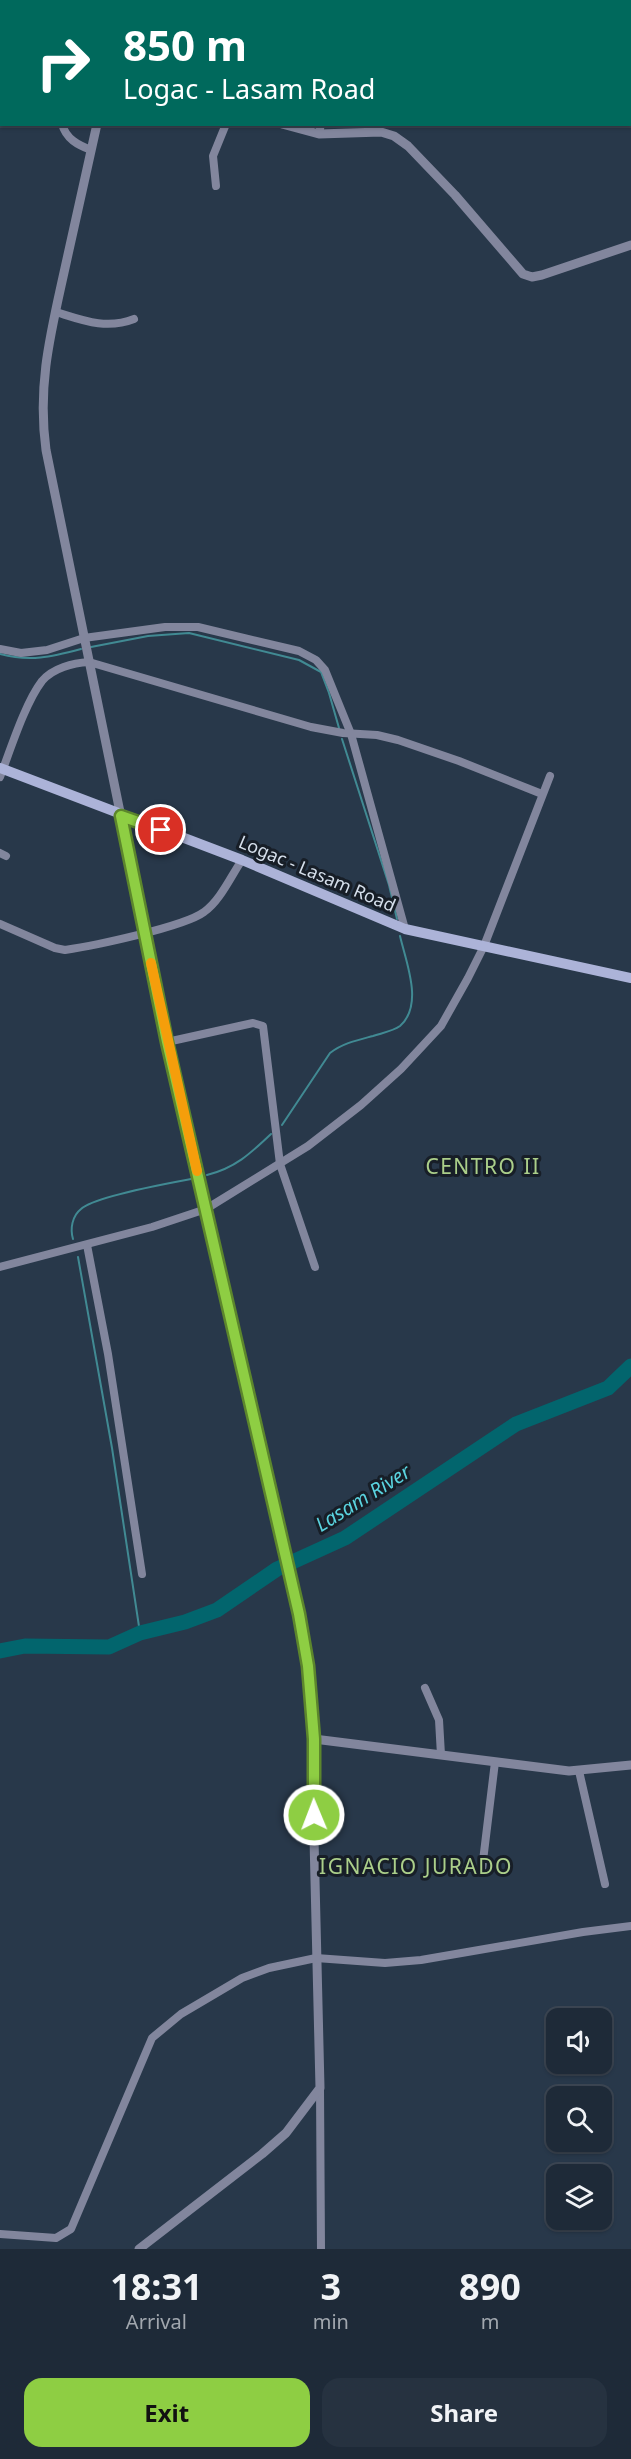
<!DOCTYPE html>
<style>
:root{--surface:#1e2a38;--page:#263240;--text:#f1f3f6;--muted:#a1a7ae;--line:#3c4653;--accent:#8ece43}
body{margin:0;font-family:"Noto Sans",sans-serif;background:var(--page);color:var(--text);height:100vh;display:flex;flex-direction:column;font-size:22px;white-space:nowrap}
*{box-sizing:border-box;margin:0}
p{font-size:20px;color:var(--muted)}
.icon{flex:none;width:33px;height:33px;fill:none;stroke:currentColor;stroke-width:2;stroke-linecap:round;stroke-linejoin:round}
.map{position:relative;height:2249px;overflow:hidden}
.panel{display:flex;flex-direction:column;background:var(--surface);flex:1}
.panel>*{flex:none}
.hud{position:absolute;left:0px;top:0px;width:632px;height:126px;box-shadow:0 2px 4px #0004,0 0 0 2px var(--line);background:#00695c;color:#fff;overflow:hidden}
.controls{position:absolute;left:546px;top:2008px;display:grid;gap:12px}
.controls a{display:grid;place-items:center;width:66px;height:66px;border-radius:12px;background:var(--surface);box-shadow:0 2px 4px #0004,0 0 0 2px var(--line);font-size:30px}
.pin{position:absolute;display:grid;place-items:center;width:51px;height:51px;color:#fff;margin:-26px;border:3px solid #fff;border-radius:50%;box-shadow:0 2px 6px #0007}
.me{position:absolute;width:66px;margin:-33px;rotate:359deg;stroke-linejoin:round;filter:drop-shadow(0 0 4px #0008)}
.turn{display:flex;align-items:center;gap:21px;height:126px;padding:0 24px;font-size:27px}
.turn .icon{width:78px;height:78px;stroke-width:2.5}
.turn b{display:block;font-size:42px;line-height:51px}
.eta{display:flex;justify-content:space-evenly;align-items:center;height:102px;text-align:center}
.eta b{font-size:36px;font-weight:700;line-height:42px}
.cta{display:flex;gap:12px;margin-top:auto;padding:12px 24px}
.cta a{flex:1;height:69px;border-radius:18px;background:var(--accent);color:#111;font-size:24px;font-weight:700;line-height:69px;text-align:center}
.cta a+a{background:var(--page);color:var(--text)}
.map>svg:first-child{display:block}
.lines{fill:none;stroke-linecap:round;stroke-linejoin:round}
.stream{stroke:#418a93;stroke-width:2}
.river{stroke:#02656d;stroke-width:15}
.minor{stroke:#82869d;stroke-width:8}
.tertiary{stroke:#82869d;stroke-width:9}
.secondary{stroke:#acb3d8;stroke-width:10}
.route-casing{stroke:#5c862c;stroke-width:15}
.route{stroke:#8ece43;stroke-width:10}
.slow{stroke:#f59e0b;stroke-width:10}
.labels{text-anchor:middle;stroke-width:6;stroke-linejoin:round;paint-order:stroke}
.street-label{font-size:18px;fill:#d5dfeb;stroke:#171e27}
.water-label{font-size:20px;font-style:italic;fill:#5ad3df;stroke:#171e27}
.quarter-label{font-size:21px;letter-spacing:1.5px;fill:#abcf8a;stroke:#171e27}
</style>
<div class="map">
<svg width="631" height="2249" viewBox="0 0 631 2249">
<rect width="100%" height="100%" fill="#28384a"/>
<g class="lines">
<!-- stream -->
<g class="stream">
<polyline points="91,647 148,636 189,633 299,660 321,672 329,693 339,728"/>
<path d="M0,654C30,662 51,657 81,649"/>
<polyline points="342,739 389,885 397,919"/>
<path d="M282,1125L330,1053C343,1043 358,1040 373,1036C382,1033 393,1031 400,1026C424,1005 406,962 400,936"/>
<path d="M207,1175C235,1168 250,1154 271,1134"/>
<path d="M73,1239C70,1229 72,1216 81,1209C95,1196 170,1183 191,1179"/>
<polyline points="78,1257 112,1448 140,1633"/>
</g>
<!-- river -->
<polyline class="river" points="0,1651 25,1646 109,1647 140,1633 185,1622 217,1610 277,1569 345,1538 516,1424 608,1388 631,1366"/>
<!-- minor -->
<g class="minor">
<polyline points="56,0 56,2"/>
<path d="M62,124C66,139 78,145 91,150"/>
<polyline points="319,134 321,124"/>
<polyline points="216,186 213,156 226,124"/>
<path d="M56,312C82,320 106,330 134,319"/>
<polyline points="0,649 21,653 47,650 84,638 165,627 198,627 299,651 316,660 325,670 351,734 405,929"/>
<path d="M0,777C10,751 25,703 42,681C53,668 73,663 89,662L311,727L343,733L377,735L398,740L459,761L542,794"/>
<polyline points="0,853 6,856"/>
<path d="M0,924L55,948L65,950C92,946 184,927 204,912C220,901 231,876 242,860"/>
<polyline points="167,1042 253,1023 263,1026 280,1164 315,1267"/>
<polyline points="87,1245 108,1354 142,1574"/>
<polyline points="0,1267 152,1227 206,1209 308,1146 361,1105 401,1069 441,1026 468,978 484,946 550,776"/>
<polyline points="425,1688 439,1720 441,1755"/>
<polyline points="579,1771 605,1884"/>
<polyline points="482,1869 495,1762"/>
<polyline points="320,2088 321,2249"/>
<polyline points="0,2234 56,2238 71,2229 152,2038 181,2014 242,1978 269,1968 316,1958 385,1963 421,1960 583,1932 631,1926"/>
</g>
<!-- tertiary -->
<g class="tertiary">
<polyline points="126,2 127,0"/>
<path d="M97,124C86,172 76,220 65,268C51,332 37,384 46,450L167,1042L299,1614L308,1666L314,1739L569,1771L631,1765"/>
<polyline points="282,124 319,134 381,132 394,136 408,146 455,195 523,274 532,277 542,275 631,245"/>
<polyline points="139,2249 262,2154 286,2133 320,2088 313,1797 314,1739"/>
</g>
<!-- secondary -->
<polyline class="secondary" points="0,768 242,860 405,929 631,978"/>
</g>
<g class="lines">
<!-- route casing -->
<g class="route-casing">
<polyline id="route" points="161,830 121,816 167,1042 299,1614 308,1666 314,1739 314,1815"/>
</g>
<!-- route -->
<use href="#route" class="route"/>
<!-- slow -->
<polyline class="slow" points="151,963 197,1171"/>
</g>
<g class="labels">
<!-- street labels -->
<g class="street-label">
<text transform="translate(317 874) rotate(23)" y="6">Logac - Lasam Road</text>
</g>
<!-- water labels -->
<g class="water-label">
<text transform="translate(363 1498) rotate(-32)" y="7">Lasam River</text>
</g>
<!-- quarter labels -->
<g class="quarter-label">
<text x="483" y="1174">CENTRO II</text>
<text x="416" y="1874">IGNACIO JURADO</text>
</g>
</g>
</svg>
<div class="controls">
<a><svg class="icon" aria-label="sound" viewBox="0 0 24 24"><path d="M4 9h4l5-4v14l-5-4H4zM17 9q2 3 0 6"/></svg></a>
<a><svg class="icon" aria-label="search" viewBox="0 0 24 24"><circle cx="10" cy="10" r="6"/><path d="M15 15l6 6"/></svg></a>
<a><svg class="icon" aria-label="layers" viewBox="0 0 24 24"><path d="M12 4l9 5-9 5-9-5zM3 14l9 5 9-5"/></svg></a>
</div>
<div class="pin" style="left:161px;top:830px;background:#d93025"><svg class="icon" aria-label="arrive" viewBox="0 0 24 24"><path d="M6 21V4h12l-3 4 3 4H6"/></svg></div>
<svg class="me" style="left:314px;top:1815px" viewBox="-20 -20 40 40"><circle r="17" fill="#8ece43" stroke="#fff" stroke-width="3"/><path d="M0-11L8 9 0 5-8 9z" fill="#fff"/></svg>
<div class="hud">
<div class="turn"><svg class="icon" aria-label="right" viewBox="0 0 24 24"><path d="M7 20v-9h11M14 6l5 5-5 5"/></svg><div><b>850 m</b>Logac - Lasam Road</div></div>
</div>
</div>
<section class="panel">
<div class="eta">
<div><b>18:31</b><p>Arrival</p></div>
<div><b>3</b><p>min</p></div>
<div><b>890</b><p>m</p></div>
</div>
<div class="cta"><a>Exit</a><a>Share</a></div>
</section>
